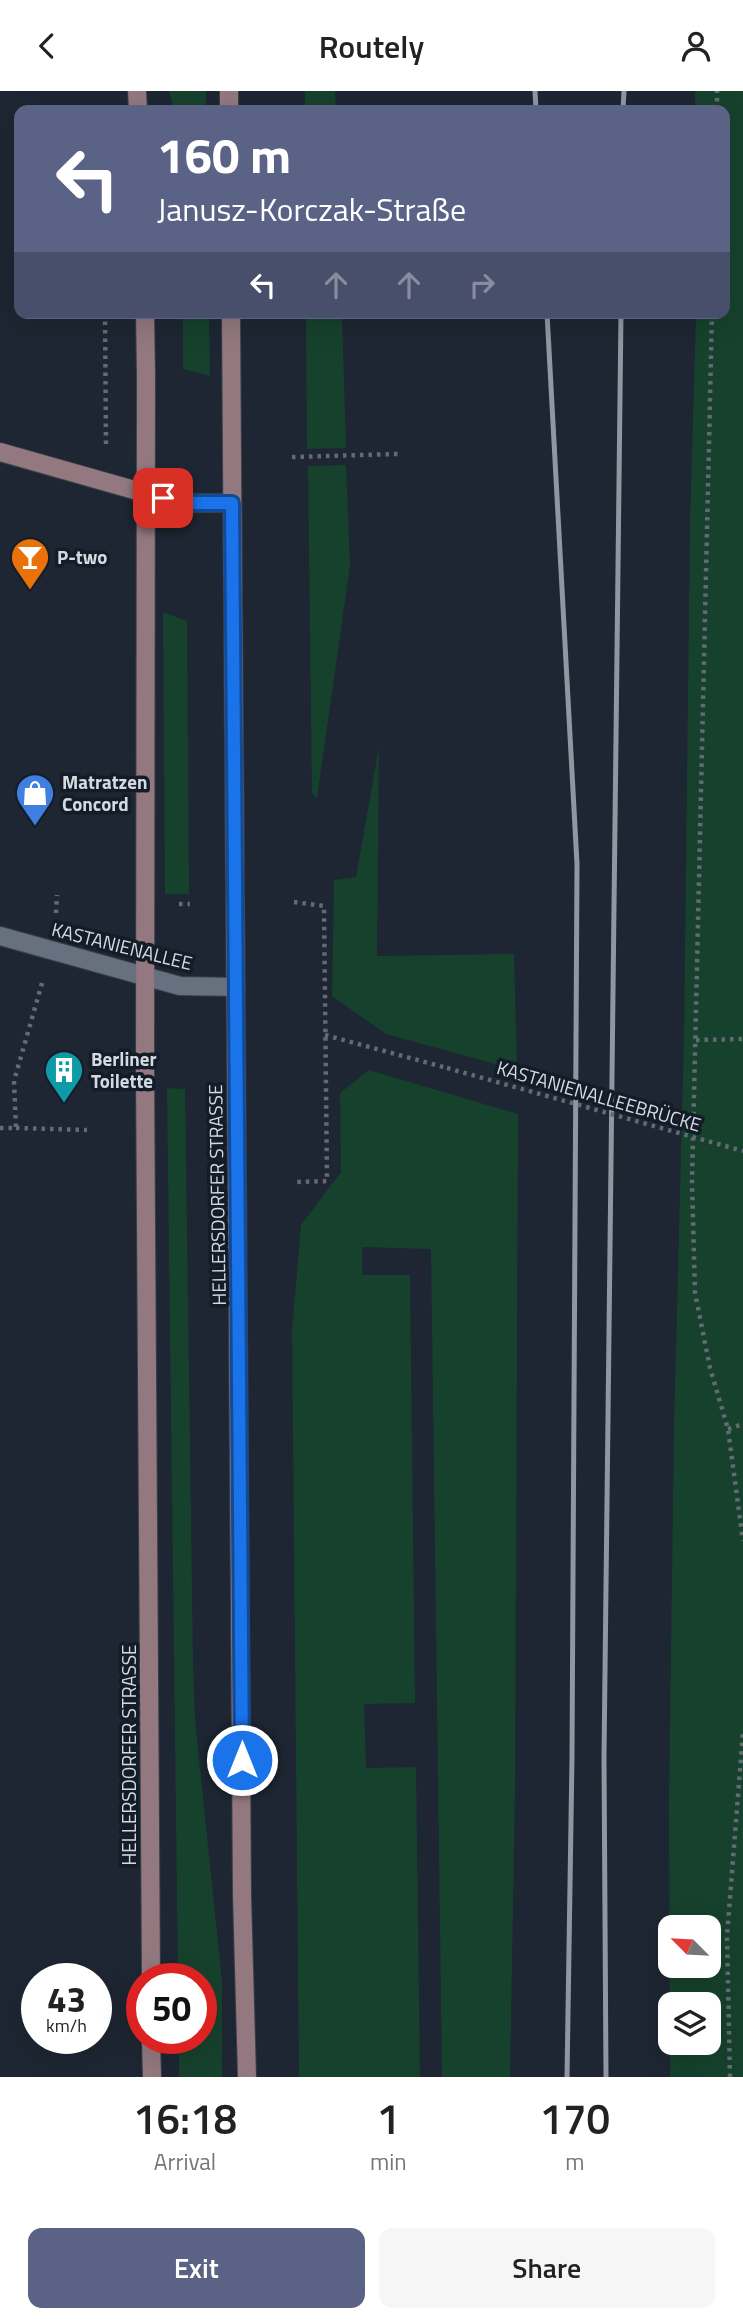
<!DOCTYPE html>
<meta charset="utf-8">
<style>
:root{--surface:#fff;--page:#f6f6f6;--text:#222;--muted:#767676;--accent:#5a6385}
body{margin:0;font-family:"Titillium Web",sans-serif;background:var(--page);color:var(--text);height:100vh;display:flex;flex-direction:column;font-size:26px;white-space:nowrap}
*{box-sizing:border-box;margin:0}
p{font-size:23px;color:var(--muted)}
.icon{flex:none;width:38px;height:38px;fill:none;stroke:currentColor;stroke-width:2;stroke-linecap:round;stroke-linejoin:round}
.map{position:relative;height:1986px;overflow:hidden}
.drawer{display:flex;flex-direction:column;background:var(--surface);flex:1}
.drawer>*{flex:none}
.top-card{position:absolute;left:14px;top:14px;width:716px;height:214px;border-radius:14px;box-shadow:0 7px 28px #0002;background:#5a6385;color:#fff;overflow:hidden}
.needle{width:46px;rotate:294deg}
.controls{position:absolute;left:658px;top:1824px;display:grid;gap:14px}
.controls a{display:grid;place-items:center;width:63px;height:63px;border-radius:14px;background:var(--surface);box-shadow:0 7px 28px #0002;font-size:35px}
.speed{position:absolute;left:21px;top:1872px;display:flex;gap:14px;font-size:35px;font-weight:700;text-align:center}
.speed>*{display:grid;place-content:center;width:91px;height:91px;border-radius:50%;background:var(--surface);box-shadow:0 7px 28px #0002;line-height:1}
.speed small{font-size:18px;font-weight:400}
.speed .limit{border:10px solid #d22;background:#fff;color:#111}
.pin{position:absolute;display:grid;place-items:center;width:60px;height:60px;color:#fff;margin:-30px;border-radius:14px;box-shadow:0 4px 10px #0006}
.me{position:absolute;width:77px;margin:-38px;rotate:0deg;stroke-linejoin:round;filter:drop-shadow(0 0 5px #0008)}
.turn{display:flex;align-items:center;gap:24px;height:147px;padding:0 28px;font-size:32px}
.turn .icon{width:91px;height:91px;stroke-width:2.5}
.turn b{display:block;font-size:49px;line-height:60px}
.lanes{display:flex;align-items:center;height:66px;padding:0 28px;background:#0003;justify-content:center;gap:35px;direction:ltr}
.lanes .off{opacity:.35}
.eta{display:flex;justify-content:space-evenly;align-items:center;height:119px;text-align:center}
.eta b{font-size:42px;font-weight:600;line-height:49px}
.button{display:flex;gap:14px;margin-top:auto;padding:14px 28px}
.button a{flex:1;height:80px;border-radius:14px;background:var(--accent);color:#fff;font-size:28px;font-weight:600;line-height:80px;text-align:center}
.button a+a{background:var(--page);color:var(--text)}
header{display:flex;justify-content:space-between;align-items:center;height:91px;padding:0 28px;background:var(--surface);font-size:32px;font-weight:600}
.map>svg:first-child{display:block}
.green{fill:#16412d;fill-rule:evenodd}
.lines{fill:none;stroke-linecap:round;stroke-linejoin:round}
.street-casing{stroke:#384049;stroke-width:20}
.secondary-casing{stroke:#384049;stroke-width:20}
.path{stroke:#626a74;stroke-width:4.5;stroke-dasharray:3.5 5;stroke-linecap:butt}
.street{stroke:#66707f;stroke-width:18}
.secondary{stroke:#93787f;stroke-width:18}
.rail{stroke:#9097a1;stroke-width:5}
.path-bridge{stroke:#626a74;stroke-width:4.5;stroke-dasharray:3.5 5;stroke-linecap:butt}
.route-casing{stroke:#114b97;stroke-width:18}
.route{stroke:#1a73e8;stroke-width:12}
.labels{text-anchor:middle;stroke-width:7;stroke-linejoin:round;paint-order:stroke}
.poi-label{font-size:19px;font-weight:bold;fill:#d4dae2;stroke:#141c28;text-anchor:start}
.street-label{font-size:19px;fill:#d4dae2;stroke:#141c28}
</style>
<header><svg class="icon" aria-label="back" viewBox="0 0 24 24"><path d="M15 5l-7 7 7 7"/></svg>Routely<svg class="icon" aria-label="person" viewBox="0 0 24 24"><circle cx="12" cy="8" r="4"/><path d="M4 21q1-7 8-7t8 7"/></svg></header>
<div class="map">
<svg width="743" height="1986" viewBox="0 0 743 1986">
<rect width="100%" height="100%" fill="#1d2632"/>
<!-- green -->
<g class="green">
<polygon points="169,0 206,0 206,19 174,19"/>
<polygon points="305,0 335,0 336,19 305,19"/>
<path d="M695,0H743V1986H670L669,1712L674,1336L684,946L690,434L696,222H724V19H695ZM670,1836H709V1874H670ZM670,1913H709V1951H670Z"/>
<polygon points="183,222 209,222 210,285 183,278"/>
<polygon points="306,222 342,222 346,357 307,358"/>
<polygon points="346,374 350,474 317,707 312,702 308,375"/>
<polygon points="163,521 187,530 189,803 165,803"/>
<polygon points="379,656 377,865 514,863 517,979 386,943 332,905 334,789 356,786"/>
<polygon points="369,979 518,1023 515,1700 510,1986 442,1986 431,1158 362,1156 362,1184 410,1184 415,1612 364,1613 366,1677 416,1676 420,1986 299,1986 292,1240 301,1134 341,1081 340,1002"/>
<polygon points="167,997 185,998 193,1573 195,1629 222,1890 222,1986 179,1986 179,1948 201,1948 201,1888 178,1888"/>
</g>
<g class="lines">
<!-- street casing -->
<g class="street-casing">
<polyline id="street" points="0,845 180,895 236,896"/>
</g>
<!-- secondary casing -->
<g class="secondary-casing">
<g id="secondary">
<polyline points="137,0 138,19"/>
<polyline points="229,0 229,19"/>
<polyline points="145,222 146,284 145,979 151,1888"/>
<polyline points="231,222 242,1804 247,1986"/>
<polyline points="0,361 180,412 232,412"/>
<polyline points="151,1948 152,1986"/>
</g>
</g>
<!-- path -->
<g class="path">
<polyline points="717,19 717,0"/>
<polyline points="105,222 106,354"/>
<polyline points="712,222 692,1091 695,1202 710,1277 728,1338 743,1450"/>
<polyline points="292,366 398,363"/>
<polyline points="294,811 324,815 327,1090 295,1091"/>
<polyline points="179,813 190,813"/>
<polyline points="56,822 57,804"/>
<polyline points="325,944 447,977"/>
<polyline points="696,949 743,948"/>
<polyline points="0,1037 16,1037 14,990 42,892"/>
<polyline points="16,1037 87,1039"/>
<polyline points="728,1338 743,1333"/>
<polyline points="730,1986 727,1845 743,1641"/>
</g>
<!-- street -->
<use href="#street" class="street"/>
<!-- secondary -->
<use href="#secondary" class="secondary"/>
<!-- rail -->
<g class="rail">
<polyline points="535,0 536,19"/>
<polyline points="623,19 624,0"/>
<polyline points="547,222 577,773 572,1666 567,1986"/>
<polyline points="606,1986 604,1666 621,222"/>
</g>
<!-- path-bridge -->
<polyline class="path-bridge" points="447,977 743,1060"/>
</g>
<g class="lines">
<!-- route casing -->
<g class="route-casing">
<polyline id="route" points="163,407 180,412 232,412 242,1669"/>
</g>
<!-- route -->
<use href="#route" class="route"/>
</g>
<!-- icons -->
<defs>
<g id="bar-pin" transform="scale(2.0125)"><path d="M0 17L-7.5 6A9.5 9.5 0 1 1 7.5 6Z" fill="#e8710a" stroke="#141c28"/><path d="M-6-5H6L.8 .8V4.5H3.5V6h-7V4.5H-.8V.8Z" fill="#fff"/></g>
<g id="shop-pin" transform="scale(2.0125)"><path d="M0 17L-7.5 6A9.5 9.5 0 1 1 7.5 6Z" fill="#3f7fe0" stroke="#141c28"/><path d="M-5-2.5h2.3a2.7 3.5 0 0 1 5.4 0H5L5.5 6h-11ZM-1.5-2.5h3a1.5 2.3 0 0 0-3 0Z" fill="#fff"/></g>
<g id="building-pin" transform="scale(2.0125)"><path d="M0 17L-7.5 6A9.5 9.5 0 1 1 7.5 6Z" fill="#0f9aa8" stroke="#141c28"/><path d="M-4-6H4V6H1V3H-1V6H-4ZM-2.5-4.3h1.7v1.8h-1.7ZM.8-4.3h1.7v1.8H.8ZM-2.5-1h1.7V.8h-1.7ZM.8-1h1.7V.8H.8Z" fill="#fff"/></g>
</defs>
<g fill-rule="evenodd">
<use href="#bar-pin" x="30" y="466"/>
<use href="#shop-pin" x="35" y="702"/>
<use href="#building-pin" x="64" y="979"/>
</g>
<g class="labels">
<!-- poi labels -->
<g class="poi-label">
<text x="57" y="473">P-two</text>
<text x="62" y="698">Matratzen<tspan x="62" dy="22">Concord</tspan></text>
<text x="91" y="975">Berliner<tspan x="91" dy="22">Toilette</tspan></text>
</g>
<!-- street labels -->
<g class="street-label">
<text transform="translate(122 855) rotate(14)" y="7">KASTANIENALLEE</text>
<text transform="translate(599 1005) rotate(16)" y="7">KASTANIENALLEEBRÜCKE</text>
<text transform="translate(217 1104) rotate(-91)" y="7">HELLERSDORFER STRASSE</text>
<text transform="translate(129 1664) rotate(-90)" y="7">HELLERSDORFER STRASSE</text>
</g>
</g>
</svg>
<div class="controls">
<a><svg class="needle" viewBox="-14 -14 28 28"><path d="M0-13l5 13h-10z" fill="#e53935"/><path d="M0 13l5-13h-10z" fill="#767676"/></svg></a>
<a><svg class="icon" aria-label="layers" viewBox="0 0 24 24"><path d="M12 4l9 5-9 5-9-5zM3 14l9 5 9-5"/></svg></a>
</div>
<div class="speed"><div>43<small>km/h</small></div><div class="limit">50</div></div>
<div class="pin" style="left:163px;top:407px;background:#d93025"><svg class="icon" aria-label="arrive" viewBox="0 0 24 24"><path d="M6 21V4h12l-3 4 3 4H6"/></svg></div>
<svg class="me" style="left:242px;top:1669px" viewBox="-20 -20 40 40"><circle r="17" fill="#1a73e8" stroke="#fff" stroke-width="3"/><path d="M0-11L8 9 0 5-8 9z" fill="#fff"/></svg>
<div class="top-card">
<div class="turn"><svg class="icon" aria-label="left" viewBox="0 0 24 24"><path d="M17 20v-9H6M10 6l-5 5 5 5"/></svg><div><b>160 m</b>Janusz-Korczak-Straße</div></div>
<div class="lanes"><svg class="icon" aria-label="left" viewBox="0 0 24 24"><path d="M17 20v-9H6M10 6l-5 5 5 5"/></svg><svg class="icon off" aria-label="ahead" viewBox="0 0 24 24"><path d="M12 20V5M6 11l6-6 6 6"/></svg><svg class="icon off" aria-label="ahead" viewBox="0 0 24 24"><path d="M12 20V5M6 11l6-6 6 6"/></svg><svg class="icon off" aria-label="right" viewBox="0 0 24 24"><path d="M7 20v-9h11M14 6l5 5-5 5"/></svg></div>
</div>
</div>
<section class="drawer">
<div class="eta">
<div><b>16:18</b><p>Arrival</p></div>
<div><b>1</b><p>min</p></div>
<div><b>170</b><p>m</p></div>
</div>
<div class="button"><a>Exit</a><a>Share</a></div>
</section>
